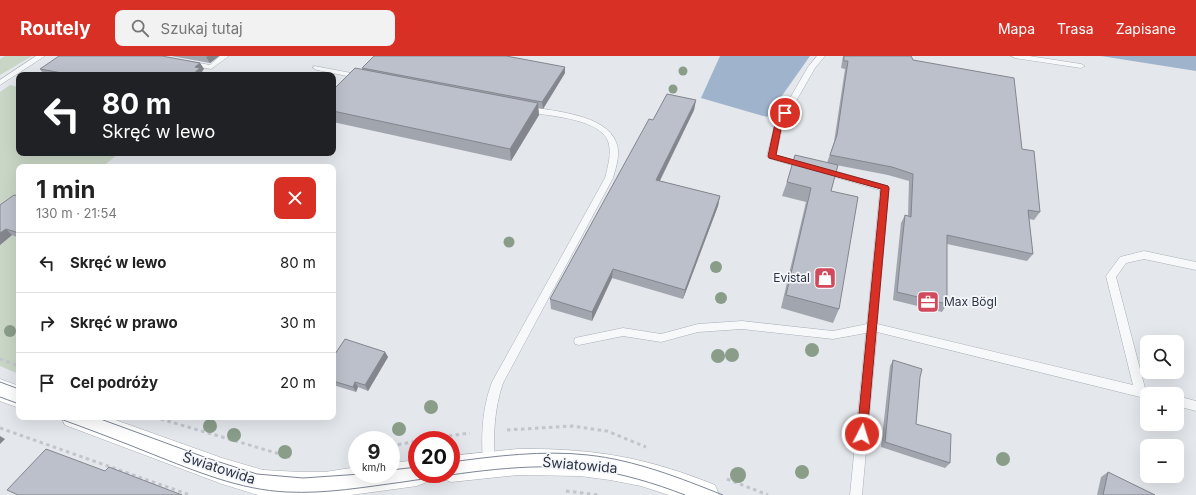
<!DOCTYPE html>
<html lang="pl">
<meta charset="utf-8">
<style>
:root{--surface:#fff;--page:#f2f2f2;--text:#222;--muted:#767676;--line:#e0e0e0;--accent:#d93025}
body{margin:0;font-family:Inter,sans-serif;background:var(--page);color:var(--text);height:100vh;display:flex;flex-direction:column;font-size:15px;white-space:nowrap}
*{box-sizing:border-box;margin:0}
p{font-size:13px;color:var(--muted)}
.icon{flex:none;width:22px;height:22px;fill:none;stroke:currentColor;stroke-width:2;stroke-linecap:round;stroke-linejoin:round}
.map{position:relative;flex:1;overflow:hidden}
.drawer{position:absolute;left:16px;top:108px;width:320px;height:256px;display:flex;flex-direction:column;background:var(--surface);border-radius:8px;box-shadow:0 4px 16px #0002}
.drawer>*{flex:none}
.guide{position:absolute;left:16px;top:16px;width:320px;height:84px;border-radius:8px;box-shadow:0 4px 16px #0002;background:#202124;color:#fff;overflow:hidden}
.controls{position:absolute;left:1140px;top:279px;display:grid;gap:8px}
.controls a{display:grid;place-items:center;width:44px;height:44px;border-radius:8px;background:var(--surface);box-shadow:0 4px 16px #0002;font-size:20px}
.speed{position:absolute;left:348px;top:375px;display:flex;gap:8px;font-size:20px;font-weight:700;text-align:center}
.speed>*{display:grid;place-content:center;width:52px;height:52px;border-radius:50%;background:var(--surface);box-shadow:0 4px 16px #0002;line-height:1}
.speed small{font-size:10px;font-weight:400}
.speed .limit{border:6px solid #d22;background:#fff;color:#111}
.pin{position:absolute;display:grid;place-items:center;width:34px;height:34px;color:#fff;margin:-17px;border:2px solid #fff;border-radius:50%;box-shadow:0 1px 4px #0007}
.me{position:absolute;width:44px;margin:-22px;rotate:5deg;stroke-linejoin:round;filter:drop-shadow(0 0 3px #0008)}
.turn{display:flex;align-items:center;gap:14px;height:84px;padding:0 20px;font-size:18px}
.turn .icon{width:52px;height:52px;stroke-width:2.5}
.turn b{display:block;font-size:28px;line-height:34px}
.round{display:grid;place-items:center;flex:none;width:42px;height:42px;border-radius:8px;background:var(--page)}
.head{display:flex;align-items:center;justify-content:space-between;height:68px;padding:0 20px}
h1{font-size:24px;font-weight:700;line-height:30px}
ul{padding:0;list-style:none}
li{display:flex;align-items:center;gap:12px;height:60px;padding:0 20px;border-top:1px solid var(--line)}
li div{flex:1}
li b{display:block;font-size:15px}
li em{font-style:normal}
header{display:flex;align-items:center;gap:24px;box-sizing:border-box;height:56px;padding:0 20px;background:var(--accent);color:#fff}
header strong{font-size:19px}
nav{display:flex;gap:22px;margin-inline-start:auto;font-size:14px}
.search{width:280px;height:36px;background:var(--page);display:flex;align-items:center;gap:10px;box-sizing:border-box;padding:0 14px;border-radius:8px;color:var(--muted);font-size:15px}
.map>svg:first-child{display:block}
.green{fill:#c9d6c5}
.water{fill:#9fb4cc}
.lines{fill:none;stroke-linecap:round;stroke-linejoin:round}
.lane-casing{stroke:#a9aeb7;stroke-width:1}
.secondary-casing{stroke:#a9aeb7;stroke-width:1}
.path{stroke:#c2c5cb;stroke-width:3;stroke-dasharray:3.5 3.5;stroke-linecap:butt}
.lane{fill:#f7f8fa;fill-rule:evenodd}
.secondary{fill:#fff;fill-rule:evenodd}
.tram{stroke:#7d8696;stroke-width:1}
.tree{fill:#899d89}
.wall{fill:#a1a5ae}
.shaded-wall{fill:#83868d}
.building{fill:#bbc0ca;stroke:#83868d}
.route{fill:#d93025;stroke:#8d1f18}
.labels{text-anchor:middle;stroke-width:3.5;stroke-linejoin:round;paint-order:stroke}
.poi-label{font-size:12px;fill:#2b3445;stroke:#f4f6f9;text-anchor:end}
.near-street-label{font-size:14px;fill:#2b3445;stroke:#f4f6f9}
</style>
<header>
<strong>Routely</strong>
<div class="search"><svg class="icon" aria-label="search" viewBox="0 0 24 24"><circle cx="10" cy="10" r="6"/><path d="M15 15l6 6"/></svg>Szukaj tutaj</div>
<nav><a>Mapa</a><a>Trasa</a><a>Zapisane</a></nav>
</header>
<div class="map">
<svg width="1196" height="439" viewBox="0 0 1196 439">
<rect width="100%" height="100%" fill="#e4e7ec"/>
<!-- green -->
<g class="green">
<polygon points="5,0 32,0 0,19 0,3"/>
<polygon points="10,29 19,31 19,97 119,97 102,111 19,111 19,318 0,310 0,36"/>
</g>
<!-- water -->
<g class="water">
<polygon points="720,0 810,0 767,61 701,42"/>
<polygon points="1101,0 1196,0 1196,15"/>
</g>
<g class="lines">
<!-- lane casing -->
<g class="lane-casing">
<g id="lane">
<polygon points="36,0 45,0 0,29 0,24"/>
<polygon points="220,0 229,0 211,13 188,9 184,7 188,5 210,9"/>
<polygon points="817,0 825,0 815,12 783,68 776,99 808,108 809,110 808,112 805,113 768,102 767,100 775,68 808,11"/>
<polygon points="1011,0 1029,0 1081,8 1085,10 1081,12 1015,2"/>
<polygon points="314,10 362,19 366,21 362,23 317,14 313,12"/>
<path d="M522,51H530C555,55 606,59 616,86C621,97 616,111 613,122L503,327C494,354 493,380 495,408L493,412L489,414L485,412L483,408C481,379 482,353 492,326L605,122C608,110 612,97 608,85C598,61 544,60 522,55Z"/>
<polygon points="824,112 888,130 889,132 877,268 1133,329 1106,220 1120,201 1144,195 1196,206 1196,214 1144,203 1126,207 1116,221 1145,332 1153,334 1155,338 1147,338 1147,343 1140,341 877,276 862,439 850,439 866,277 833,283 742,273 698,276 661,286 623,280 579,289 575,288 574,285 575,282 623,272 661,278 698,268 742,265 833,275 867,268 880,134 821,117 820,115 821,113"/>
<polygon points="1177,340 1196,345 1196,355 1177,350"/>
</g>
</g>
<!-- secondary casing -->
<g class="secondary-casing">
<g id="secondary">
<polygon points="0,323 19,330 19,352 0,345"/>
<polygon points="61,361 107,361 222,402 263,414 300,416 325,416 357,411 357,418 391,418 391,407 417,404 417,418 430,418 427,426 417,430 351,439 258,439 222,428 65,369"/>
<path d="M518,393C592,392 646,401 715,429L719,439H669L641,430L610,424L580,420L518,419L451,426L441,422L439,418H451V400Z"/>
</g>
</g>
<!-- path -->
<g class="path">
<polyline points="0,303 19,310"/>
<polyline points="154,361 290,401"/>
<polyline points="0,372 190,439"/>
<polyline points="507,374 572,370 607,375 646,391"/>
<polyline points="421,384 470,377"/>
<polyline points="391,390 417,385"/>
<polyline points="727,423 768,439"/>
<polyline points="566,435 599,439"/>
</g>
<!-- lane -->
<use href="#lane" class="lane"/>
<!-- secondary -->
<use href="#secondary" class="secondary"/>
<!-- tram -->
<g class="tram">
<polyline points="0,326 19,333"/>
<polyline points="0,341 19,348"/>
<path d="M55,361C88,373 120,385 152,398C195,415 240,434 287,436C326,438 365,431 403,426C464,417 526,406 588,413C621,417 654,427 685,439"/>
<polyline points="95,361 207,402 257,418 303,422 361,418"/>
<path d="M451,406C496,400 543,394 588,399C635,404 680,422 723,439"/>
<polyline points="391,414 417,411"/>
</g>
</g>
<!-- trees -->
<g class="tree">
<circle cx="683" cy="15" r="4.5"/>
<circle cx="673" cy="33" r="4.5"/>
<circle cx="509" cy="186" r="5.5"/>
<circle cx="716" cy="211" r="6"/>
<circle cx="721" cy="242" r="6"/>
<circle cx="10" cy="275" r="6"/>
<circle cx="812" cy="294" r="7"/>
<circle cx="732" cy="299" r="7"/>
<circle cx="718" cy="300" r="7"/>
<circle cx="431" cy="351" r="7"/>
<circle cx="210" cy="370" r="7"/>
<circle cx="399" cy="373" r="7"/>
<circle cx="234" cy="379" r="7"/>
<circle cx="285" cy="396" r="7"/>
<circle cx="1003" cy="403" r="7"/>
<circle cx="802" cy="416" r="7"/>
<circle cx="738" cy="419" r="8"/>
</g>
<!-- wall -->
<g class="wall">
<polygon points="171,0 219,0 210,7"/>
<polygon points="843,0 911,0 913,4 1022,93 1040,156 1034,164 1029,163 1033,198 1027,205 947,188 947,248 942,256 893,244 901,167 905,159 908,160 909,125 888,119 836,109 831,135 839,253 833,267 781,252 806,146 782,140 787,126 827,107 834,86 845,13 841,12"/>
<polygon points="200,7 204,13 202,15 204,19 44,19 40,13"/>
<polygon points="362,12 565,17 543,53 538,52 539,59 511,105 333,66 333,34 362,14"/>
<polygon points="696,44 694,54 660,125 720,140 718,150 683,243 612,222 592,265 551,253 550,243 653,64"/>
<polygon points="19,140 19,182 12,179 0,189 0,149"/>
<polygon points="385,296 388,301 368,335 358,331 356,336 333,329 333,301"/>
<polygon points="893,304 920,321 916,368 950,407 945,412 881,391 890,310"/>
<polygon points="1108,416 1155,439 1097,439 1101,421"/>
</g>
<!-- shaded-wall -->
<g class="shaded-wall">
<polygon points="208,0 219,0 210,7 206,1"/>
<polygon points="200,7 204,13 202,15 204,19 192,19 195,11"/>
<polygon points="565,11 565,17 543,53 542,46"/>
<polygon points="696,44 694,54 655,134 656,124"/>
<polygon points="538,47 539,59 511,105 510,93"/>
<polygon points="720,140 718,150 683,243 685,234"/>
<polygon points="6,173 12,179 0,189 0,177"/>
<polygon points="613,213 612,222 592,265 592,256"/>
<polygon points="385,296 388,301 368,335 365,329"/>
<polygon points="355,326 358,331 356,336 353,331"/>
<polygon points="0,380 5,383 0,388"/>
</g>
<!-- building -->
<g class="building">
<polygon points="59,0 162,0 200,7 195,11 200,12 192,19 73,19 40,13"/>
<polygon points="374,0 506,0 565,11 542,46 362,12"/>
<polygon points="844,0 911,0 913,4 1014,22 1022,93 1034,95 1040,156 1028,154 1033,198 947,179 947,248 897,236 905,159 911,161 913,118 892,111 830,99 837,79 848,5 844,5"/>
<polygon points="355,12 538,47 510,93 333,55 333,34"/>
<polygon points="667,38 696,44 656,124 720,140 685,234 613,213 592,256 550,243 649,63 653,64"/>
<polygon points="795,99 838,109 831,135 858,141 839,253 786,239 811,132 787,126"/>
<polygon points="14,139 19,140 19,177 6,173 0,177 0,149"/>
<polygon points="345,283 385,296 365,329 355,326 353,331 333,325 333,301"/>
<polygon points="893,304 922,313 920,321 916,368 951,378 950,407 885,386"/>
<polygon points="46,393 105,415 109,411 182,439 18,439 7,434"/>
<polygon points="1108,416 1155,439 1103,439"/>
</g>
<!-- route -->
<polygon class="route" points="783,55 785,55 789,57 782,68 776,99 888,130 889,132 867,378 866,382 862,383 858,382 857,378 881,133 769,102 768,100 775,68"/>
<!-- icons -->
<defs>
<g id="shop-square" transform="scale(1.15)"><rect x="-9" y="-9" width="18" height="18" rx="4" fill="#d1495b" stroke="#f4f6f9"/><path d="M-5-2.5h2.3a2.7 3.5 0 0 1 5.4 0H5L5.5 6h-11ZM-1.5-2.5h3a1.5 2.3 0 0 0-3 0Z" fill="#fff"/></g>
<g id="office-square" transform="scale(1.15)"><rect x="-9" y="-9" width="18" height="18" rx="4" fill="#d1495b" stroke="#f4f6f9"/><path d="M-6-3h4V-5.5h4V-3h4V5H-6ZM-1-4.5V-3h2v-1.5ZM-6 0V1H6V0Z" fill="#fff"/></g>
</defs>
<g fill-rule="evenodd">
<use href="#shop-square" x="825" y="222"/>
<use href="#office-square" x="928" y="246"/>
</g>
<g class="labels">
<!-- poi labels -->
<g class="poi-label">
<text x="810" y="226">Evistal</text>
<text x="944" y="250" text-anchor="start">Max Bögl</text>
</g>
<!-- near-street labels -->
<g class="near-street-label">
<text transform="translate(580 409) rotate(5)" y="5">Światowida</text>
<text transform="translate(219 412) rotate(18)" y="5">Światowida</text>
</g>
</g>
</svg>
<div class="controls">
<a><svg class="icon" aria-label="search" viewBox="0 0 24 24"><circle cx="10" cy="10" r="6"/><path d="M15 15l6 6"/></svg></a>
<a>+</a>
<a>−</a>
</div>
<div class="speed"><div>9<small>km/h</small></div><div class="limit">20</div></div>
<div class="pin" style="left:785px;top:57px;background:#d93025"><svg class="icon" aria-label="arrive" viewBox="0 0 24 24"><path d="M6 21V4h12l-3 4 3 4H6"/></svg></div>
<svg class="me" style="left:862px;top:378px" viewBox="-20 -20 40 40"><circle r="17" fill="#d93025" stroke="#fff" stroke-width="3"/><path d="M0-11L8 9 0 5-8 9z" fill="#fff"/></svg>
<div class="guide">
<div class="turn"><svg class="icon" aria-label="left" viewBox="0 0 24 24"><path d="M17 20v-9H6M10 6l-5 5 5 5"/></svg><div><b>80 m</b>Skręć w lewo</div></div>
</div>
<section class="drawer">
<div class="head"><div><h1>1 min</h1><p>130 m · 21:54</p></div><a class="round" style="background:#d93025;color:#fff"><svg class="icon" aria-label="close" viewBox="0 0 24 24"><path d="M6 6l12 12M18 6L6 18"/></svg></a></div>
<ul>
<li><svg class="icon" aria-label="left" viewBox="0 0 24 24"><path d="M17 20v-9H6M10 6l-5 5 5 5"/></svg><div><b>Skręć w lewo</b></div><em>80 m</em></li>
<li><svg class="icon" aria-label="right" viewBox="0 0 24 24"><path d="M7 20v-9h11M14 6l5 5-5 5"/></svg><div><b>Skręć w prawo</b></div><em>30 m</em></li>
<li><svg class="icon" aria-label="arrive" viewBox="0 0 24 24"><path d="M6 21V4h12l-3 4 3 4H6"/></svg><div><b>Cel podróży</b></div><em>20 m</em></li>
</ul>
</section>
</div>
